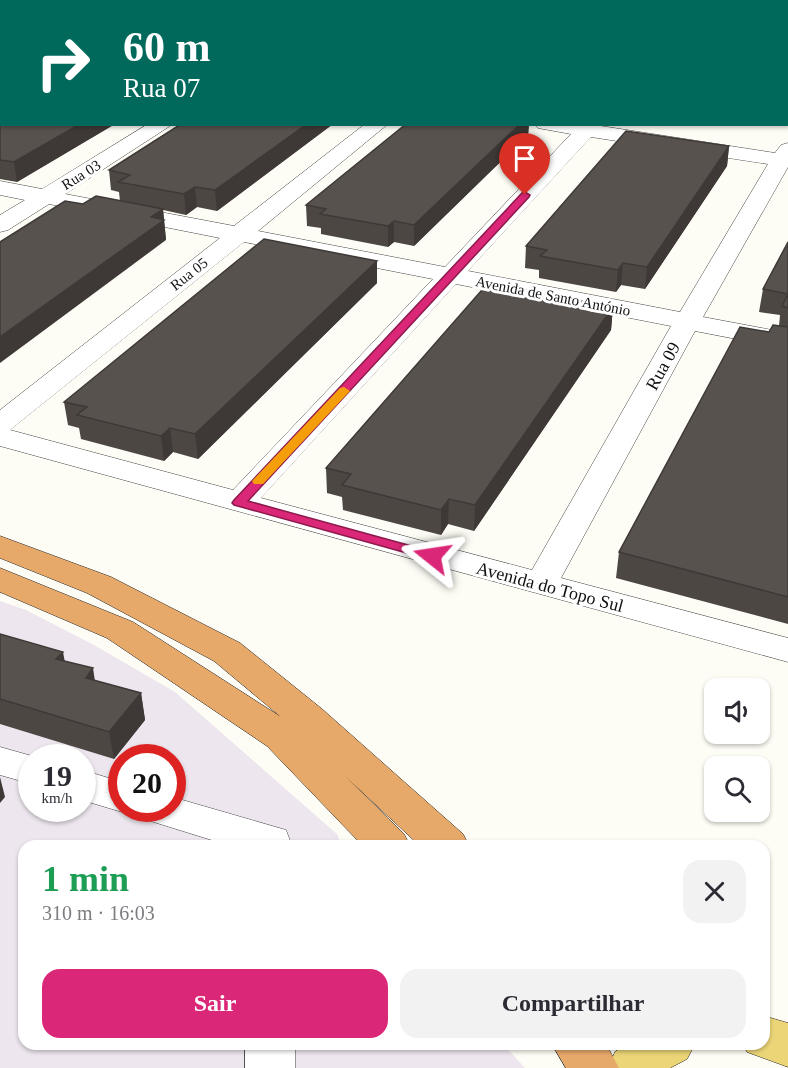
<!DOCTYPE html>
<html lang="pt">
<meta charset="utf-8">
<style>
:root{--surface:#fff;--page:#f2f2f3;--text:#2b2b33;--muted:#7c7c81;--accent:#db2777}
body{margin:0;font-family:Georgia,serif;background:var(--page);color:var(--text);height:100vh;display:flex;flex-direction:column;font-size:22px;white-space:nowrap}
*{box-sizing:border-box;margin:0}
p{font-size:20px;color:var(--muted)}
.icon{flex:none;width:33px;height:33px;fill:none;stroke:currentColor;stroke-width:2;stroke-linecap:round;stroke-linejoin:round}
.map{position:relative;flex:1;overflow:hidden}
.sheet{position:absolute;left:18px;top:840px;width:752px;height:210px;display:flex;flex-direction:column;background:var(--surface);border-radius:18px;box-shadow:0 2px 4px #0004}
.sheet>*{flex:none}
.guide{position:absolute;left:0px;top:0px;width:789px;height:126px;box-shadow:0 2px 4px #0004;background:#00695c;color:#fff;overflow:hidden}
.tools{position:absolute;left:704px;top:678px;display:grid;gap:12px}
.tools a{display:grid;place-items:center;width:66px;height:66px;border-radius:12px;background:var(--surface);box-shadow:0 2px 4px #0004;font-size:30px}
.speed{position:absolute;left:18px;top:744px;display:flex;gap:12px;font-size:30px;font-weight:700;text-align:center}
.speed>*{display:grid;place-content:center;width:78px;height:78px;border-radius:50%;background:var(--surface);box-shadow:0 2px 4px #0004;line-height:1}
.speed small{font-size:15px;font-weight:400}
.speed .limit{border:9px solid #d22;background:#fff;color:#111}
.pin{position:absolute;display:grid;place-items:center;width:51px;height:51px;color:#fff;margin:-62px -26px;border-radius:50% 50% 50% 0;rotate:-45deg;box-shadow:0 0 6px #0007}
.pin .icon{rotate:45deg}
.me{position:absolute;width:66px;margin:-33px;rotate:285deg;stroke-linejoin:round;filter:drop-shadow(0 0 4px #0008)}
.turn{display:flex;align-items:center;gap:21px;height:126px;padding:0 24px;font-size:27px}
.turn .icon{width:78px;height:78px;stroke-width:2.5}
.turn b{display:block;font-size:42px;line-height:51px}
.round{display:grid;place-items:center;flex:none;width:63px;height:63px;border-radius:18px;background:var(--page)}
.headline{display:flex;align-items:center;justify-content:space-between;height:102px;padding:0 24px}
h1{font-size:36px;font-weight:800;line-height:45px;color:#1e9e55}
.action{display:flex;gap:12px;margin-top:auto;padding:12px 24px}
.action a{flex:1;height:69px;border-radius:18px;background:var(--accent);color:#fff;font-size:24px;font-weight:800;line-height:69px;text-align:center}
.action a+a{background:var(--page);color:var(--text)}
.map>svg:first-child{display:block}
.industrial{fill:#ede6ee;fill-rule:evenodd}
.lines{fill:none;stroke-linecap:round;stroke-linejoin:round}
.minor-casing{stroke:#444;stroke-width:1}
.major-casing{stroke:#222;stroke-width:1}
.highway-casing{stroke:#222;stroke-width:1}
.minor{fill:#fff;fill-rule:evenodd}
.major{fill:#ecd577;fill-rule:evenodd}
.highway{fill:#e7a96a;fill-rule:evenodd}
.wall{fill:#4c4743}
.shaded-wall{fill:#3e3937}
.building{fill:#58524e;stroke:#3e3937;stroke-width:1.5}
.route{fill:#db2777;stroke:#8e194d;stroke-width:1.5}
.slow{fill:#f59e0b}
.labels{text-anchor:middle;stroke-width:6;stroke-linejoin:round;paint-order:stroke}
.far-street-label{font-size:15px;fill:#111;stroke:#fff}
.street-label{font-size:18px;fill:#111;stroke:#fff}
</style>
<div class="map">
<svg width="788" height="1068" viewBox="0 0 788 1068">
<rect width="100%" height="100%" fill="#fefdf5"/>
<!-- industrial -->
<path class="industrial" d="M0,601L26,610L94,645L175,692L338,835L340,846H24V1044H503L525,1068H0ZM32,758H82V808H32ZM122,758H172V808H122Z"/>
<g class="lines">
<!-- minor casing -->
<g class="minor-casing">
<g id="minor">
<polygon points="29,0 46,0 47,2 30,2"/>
<polygon points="336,0 362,0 363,2 337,2"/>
<polygon points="454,0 471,0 453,2"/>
<polygon points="628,0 645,0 627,2"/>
<rect x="0" y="30" width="2" height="10"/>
<polygon points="2,92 2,104 0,105 0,93"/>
<path d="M148,124H173L65,194L234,226L365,124H388L258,231L445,267L571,134L538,128L535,124H588L775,153L781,145L788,143V167L703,317L788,333V349L695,331L561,578L788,638V662L0,446V410L220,238L49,204L8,230L0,232V215L25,200L0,195V181L42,189ZM591,137L768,164L680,312L468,271ZM244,242L433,279L233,490L10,430ZM456,284L671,326L532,570L261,498Z"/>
<polygon points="0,747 39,758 32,758 32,784 0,775"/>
<polygon points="82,770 122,782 122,808 134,808 122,812 82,800"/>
<polygon points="172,797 286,830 292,846 231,846 144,819 138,808 172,808"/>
<rect x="245" y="1044" width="50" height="24"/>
</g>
</g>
<!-- major casing -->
<g class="major-casing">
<g id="major">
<polygon points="764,1016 788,1023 788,1067 747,1052 743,1044 764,1044"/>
<polygon points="626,1044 695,1044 687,1059 670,1068 608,1068 615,1052"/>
</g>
</g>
<!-- highway casing -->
<g class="highway-casing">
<g id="highway">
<polygon points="0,536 111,577 240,643 322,709 463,834 469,846 420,846 345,776 404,834 410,846 363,846 267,746 107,638 0,592 0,568 133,622 281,717 214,661 87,593 0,558"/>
<polygon points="552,1044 606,1044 619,1068 566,1068"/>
</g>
</g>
<!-- minor -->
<use href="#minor" class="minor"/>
<!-- major -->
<use href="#major" class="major"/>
<!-- highway -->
<use href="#highway" class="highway"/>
</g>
<!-- wall -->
<g class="wall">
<polygon points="388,0 430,0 426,2 402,2"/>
<polygon points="499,0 598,0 597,2 498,2"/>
<polygon points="0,108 2,124 115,124 17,182 0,179"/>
<polygon points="333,124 217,211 197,207 186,215 163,210 166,240 83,204 120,201 119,192 111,190 109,170"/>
<polygon points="406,124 529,124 528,135 414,246 394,242 388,247 321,234 321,228 307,226 306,205"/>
<polygon points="729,146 727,166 645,289 621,285 616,292 539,278 539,270 525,268 526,246"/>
<polygon points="788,242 788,624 616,578 619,552 769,332 779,326 780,315 759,312 763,289"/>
<polygon points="377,261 377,283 198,459 173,452 164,461 81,439 79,428 68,425 64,402"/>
<polygon points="613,307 611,330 474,531 448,524 441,535 343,510 342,497 327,493 326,468"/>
<polygon points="0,634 65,661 95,681 141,693 145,720 114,759 0,724"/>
</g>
<!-- shaded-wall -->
<g class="shaded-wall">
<polygon points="420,0 430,0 426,2 420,2"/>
<polygon points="581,0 598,0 597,2 580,2"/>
<polygon points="755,0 765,0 764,2 754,2"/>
<polygon points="80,124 115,124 17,182 14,162"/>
<polygon points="307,124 333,124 217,211 215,190"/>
<polygon points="520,124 529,124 528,135 414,246 414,225"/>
<polygon points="729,146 727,166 645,289 647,267"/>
<polygon points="195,187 197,207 186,215 184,194"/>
<polygon points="163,209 166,240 0,363 0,337 151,217"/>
<polygon points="394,221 394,242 388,247 388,226"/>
<polygon points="377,261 377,283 198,459 195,434"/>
<polygon points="623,263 621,285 616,292 618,270"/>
<polygon points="613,307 611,330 474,531 475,505"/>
<polygon points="170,428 173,452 164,461 161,436"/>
<polygon points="449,499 448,524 441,535 441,510"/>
<polygon points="63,652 68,679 56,659"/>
<polygon points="93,668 97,695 86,678"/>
<polygon points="141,693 145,720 114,759 109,732"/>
<polygon points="0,777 5,797 0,803"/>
</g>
<!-- building -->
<g class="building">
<polygon points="509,0 581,0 580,2 507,2"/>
<polygon points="644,0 755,0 754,2 643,2"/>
<polygon points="2,107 2,124 80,124 14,162 0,160 0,108"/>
<polygon points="181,124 307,124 215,190 195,187 184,194 118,182 130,175 109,170"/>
<polygon points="406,124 520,124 414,225 394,221 388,226 320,214 326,209 306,205"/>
<polygon points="626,131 729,146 647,267 623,263 618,270 540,256 547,250 526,246"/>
<polygon points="96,196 163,209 151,217 164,220 0,337 0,242 65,201 83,204"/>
<polygon points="264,239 377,261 195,434 170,428 161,436 77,415 87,407 64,402"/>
<polygon points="788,242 788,294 763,289"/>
<polygon points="488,283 613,307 475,505 449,499 441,510 342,485 351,474 326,468"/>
<polygon points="788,294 788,308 782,306"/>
<polygon points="773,325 788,327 788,597 619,552 740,327 769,332"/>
<polygon points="0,634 63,652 56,659 93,668 86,678 141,693 109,732 0,699"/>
</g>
<!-- route -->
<polygon class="route" points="525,192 530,195 529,197 248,501 437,553 439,556 437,559 428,559 234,505 232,503 234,500 522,193"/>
<!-- slow -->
<polygon class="slow" points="344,387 350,391 348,393 263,484 254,484 252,481 254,479 340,388"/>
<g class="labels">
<!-- far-street labels -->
<g class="far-street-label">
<text transform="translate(81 175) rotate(-32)" y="5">Rua 03</text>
<text transform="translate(189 274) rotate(-38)" y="5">Rua 05</text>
<text transform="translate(553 296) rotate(11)" y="5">Avenida de Santo António</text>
</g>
<!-- street labels -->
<g class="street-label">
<text transform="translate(663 366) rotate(-61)" y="6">Rua 09</text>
<text transform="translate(550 587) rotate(15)" y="6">Avenida do Topo Sul</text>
</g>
</g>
</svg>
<div class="tools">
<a><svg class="icon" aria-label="sound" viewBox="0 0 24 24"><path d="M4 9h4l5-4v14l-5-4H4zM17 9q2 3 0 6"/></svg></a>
<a><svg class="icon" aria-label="search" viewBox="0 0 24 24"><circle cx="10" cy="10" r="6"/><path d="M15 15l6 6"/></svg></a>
</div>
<div class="speed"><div>19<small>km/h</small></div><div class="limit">20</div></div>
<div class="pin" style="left:525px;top:195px;background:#d93025"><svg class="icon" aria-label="arrive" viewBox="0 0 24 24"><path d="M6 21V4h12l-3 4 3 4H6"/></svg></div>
<svg class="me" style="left:432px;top:556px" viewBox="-20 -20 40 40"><path d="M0-17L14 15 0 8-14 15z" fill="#db2777" stroke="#fff" stroke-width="4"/></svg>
<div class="guide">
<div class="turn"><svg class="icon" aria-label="right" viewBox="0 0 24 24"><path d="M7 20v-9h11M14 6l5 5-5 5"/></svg><div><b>60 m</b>Rua 07</div></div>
</div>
<section class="sheet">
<div class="headline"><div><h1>1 min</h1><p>310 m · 16:03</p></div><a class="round"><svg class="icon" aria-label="close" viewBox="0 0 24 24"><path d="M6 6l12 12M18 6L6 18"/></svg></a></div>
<div class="action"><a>Sair</a><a>Compartilhar</a></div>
</section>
</div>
